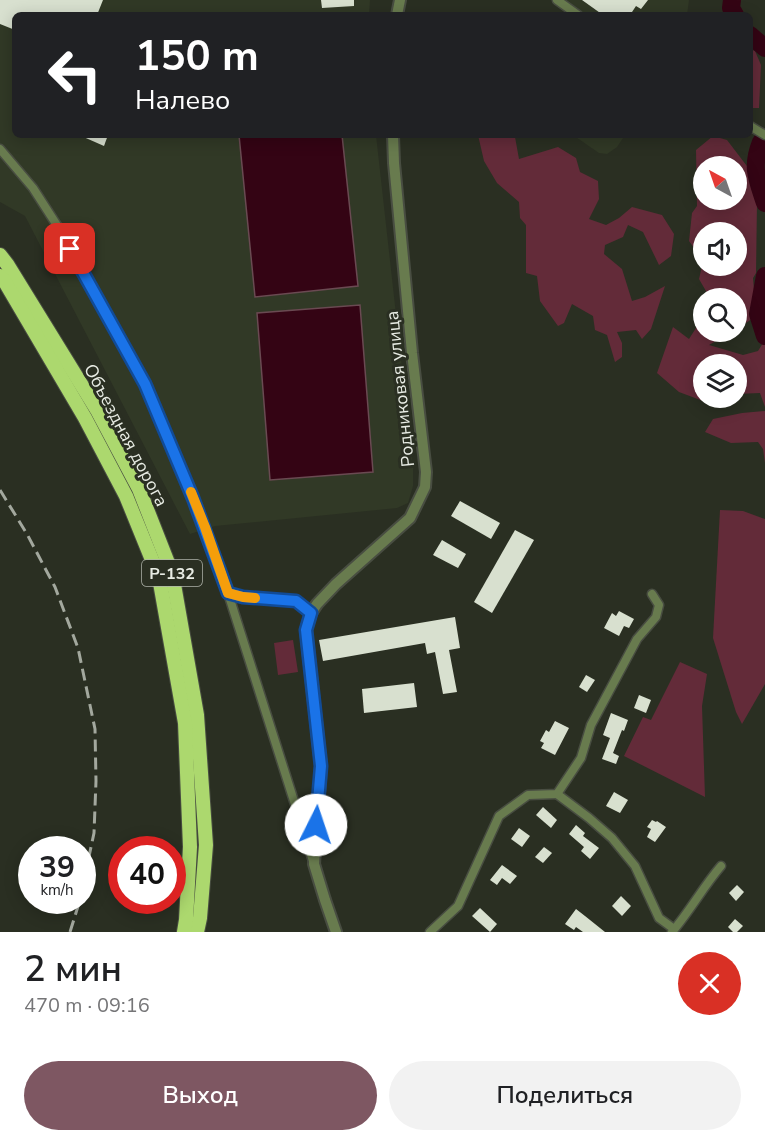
<!DOCTYPE html>
<html lang="ru">
<meta charset="utf-8">
<style>
:root{--surface:#fff;--page:#f2f2f2;--text:#202124;--muted:#757577;--accent:#7e5762}
body{margin:0;font-family:"Nunito Sans",sans-serif;background:var(--page);color:var(--text);height:100vh;display:flex;flex-direction:column;font-size:22px;white-space:nowrap}
*{box-sizing:border-box;margin:0}
p{font-size:20px;color:var(--muted)}
.icon{flex:none;width:33px;height:33px;fill:none;stroke:currentColor;stroke-width:2;stroke-linecap:round;stroke-linejoin:round}
.map{position:relative;height:932px;overflow:hidden}
.details{display:flex;flex-direction:column;background:var(--surface);flex:1}
.details>*{flex:none}
.banner{position:absolute;left:12px;top:12px;width:741px;height:126px;border-radius:9px;box-shadow:0 3px 15px #0003;background:#202124;color:#fff;overflow:hidden}
.needle{width:39px;rotate:320deg}
.fabs{position:absolute;left:693px;top:156px;display:grid;gap:12px}
.fabs a{display:grid;place-items:center;width:54px;height:54px;border-radius:50%;background:var(--surface);box-shadow:0 3px 15px #0003;font-size:30px}
.speed{position:absolute;left:18px;top:836px;display:flex;gap:12px;font-size:30px;font-weight:700;text-align:center}
.speed>*{display:grid;place-content:center;width:78px;height:78px;border-radius:50%;background:var(--surface);box-shadow:0 3px 15px #0003;line-height:1}
.speed small{font-size:15px;font-weight:400}
.speed .limit{border:9px solid #d22;background:#fff;color:#111}
.pin{position:absolute;display:grid;place-items:center;width:51px;height:51px;color:#fff;margin:-26px;border-radius:12px;box-shadow:0 3px 9px #0006}
.me{position:absolute;width:66px;margin:-33px;rotate:4deg;stroke-linejoin:round;filter:drop-shadow(0 0 4px #0008)}
.turn{display:flex;align-items:center;gap:21px;height:126px;padding:0 24px;font-size:27px}
.turn .icon{width:78px;height:78px;stroke-width:2.5}
.turn b{display:block;font-size:42px;line-height:51px}
.round{display:grid;place-items:center;flex:none;width:63px;height:63px;border-radius:32px;background:var(--page)}
.summary{display:flex;align-items:center;justify-content:space-between;height:102px;padding:0 24px}
h1{font-size:36px;font-weight:600;line-height:45px}
.action{display:flex;gap:12px;margin-top:auto;padding:12px 24px}
.action a{flex:1;height:69px;border-radius:36px;background:var(--accent);color:#fff;font-size:24px;font-weight:600;line-height:69px;text-align:center}
.action a+a{background:var(--page);color:var(--text)}
.map>svg:first-child{display:block}
.built{fill:#313926}
.green{fill:#632b39;fill-rule:evenodd}
.water{fill:#340414;stroke:#6a4a52;stroke-width:1.5}
.lines{fill:none;stroke-linecap:round;stroke-linejoin:round}
.river{stroke:#340414;stroke-width:18}
.building{fill:#d8e0cf}
.minor-casing{stroke:#484d41;stroke-width:11}
.tertiary-casing{stroke:#484d41;stroke-width:14}
.trunk-casing{stroke:#484d41;stroke-width:16}
.minor{stroke:#687b4e;stroke-width:8}
.tertiary{stroke:#687b4e;stroke-width:10}
.trunk{stroke:#acd86e;stroke-width:14}
.rail{stroke:#a3a89e;stroke-width:3;stroke-dasharray:12 6;stroke-linecap:butt}
.route-casing{stroke:#114b97;stroke-width:15}
.route{stroke:#1a73e8;stroke-width:10}
.slow{stroke:#f59e0b;stroke-width:10}
.labels{text-anchor:middle;stroke-width:6;stroke-linejoin:round;paint-order:stroke}
.shield{fill:#2a2f22;stroke:#afb3aa;stroke-width:1.5}
.shield-label{font-size:16px;font-weight:bold;fill:#e8ece4}
.street-label{font-size:18px;fill:#e8ece4;stroke:#2a2f22}
</style>
<div class="map">
<svg width="765" height="932" viewBox="0 0 765 932">
<rect width="100%" height="100%" fill="#2a2f22"/>
<!-- built -->
<g class="built">
<polygon points="0,0 370,0 369,15 15,15 15,135 376,135 413,467 413,486 408,503 397,508 215,526 190,534 25,216 0,202"/>
<polygon points="565,0 689,0 687,15 586,15"/>
<polygon points="573,135 625,135 617,147 607,154 599,153"/>
</g>
<!-- green -->
<g class="green">
<polygon points="750,49 755,51 761,65 759,108 750,108"/>
<polygon points="478,135 503,135 515,137 519,159 558,147 576,158 580,172 598,181 599,199 589,219 606,225 619,218 632,207 662,215 674,234 671,256 659,265 643,232 628,225 623,237 605,245 604,254 622,269 632,301 645,297 665,286 651,329 642,339 636,330 617,332 622,343 622,357 615,362 607,335 595,330 593,316 572,304 564,323 558,326 540,301 537,276 526,273 526,225 520,218 519,202 497,183 484,161"/>
<path d="M713,136L727,140L753,174L757,202L756,273L753,278L756,314L749,321L737,328L736,298H710L699,279L703,262L704,266H736V232H704L703,260L689,241L692,213L697,206L696,150ZM736,166V200H704V166Z"/>
<polygon points="703,317 704,332 731,332 709,345 743,355 758,351 765,340 765,407 760,393 737,394 736,364 704,364 704,398 721,398 703,401 679,392 657,373 673,327 689,339"/>
<polygon points="765,411 765,463 763,449 758,442 731,443 705,432 713,419 742,413"/>
<polygon points="720,510 743,511 765,519 765,684 742,724 736,712 713,638"/>
<polygon points="293,640 298,672 278,675 274,643"/>
<polygon points="680,662 707,674 702,706 705,797 624,756 643,717 651,720"/>
</g>
<!-- water -->
<g class="water">
<polygon points="239,135 342,135 358,286 255,297"/>
<polygon points="360,305 373,472 270,480 257,313"/>
</g>
<g class="lines">
<!-- river -->
<g class="river">
<polyline points="732,0 731,8 735,15"/>
<polyline points="750,35 765,48"/>
<path d="M761,142C751,167 757,179 765,203"/>
<polyline points="765,276 758,314 765,336"/>
</g>
</g>
<!-- building -->
<g class="building">
<polygon points="0,0 103,0 97,15 15,15 15,30 0,24"/>
<polygon points="321,0 354,0 354,6 322,8"/>
<polygon points="582,0 648,0 641,9 636,6 630,15 603,15"/>
<polygon points="79,135 108,135 104,146"/>
<polygon points="460,501 500,523 491,539 451,516"/>
<polygon points="515,530 534,540 492,613 474,602"/>
<polygon points="442,540 466,554 458,568 433,555"/>
<polygon points="619,611 634,619 629,628 624,626 619,636 604,628 612,613 616,616"/>
<polygon points="455,617 460,648 449,650 457,692 443,694 435,652 427,654 425,643 323,661 319,640"/>
<polygon points="586,675 595,680 587,692 579,687"/>
<polygon points="414,683 417,707 364,713 362,689"/>
<polygon points="639,695 651,700 646,713 634,708"/>
<polygon points="611,713 628,720 624,731 622,730 613,753 619,756 616,764 602,759 610,738 603,735"/>
<polygon points="555,721 569,728 555,755 541,748 544,743 540,741 546,730 549,732"/>
<polygon points="614,792 628,800 620,813 606,806"/>
<polygon points="543,807 557,820 551,828 536,815"/>
<polygon points="652,820 656,822 657,821 666,827 655,842 647,837 651,829 647,827"/>
<polygon points="576,825 585,833 583,836 599,848 590,859 581,851 584,847 569,834"/>
<polygon points="519,828 530,836 522,847 511,839"/>
<polygon points="544,847 552,853 543,863 535,857"/>
<polygon points="502,865 517,876 510,884 502,878 497,885 490,880"/>
<polygon points="737,885 744,892 736,901 729,893"/>
<polygon points="621,896 631,906 622,916 612,906"/>
<polygon points="480,908 497,924 490,932 472,916"/>
<polygon points="576,909 585,916 605,932 583,932 576,927 574,930 565,924"/>
<polygon points="735,919 743,926 737,932 733,932 728,927"/>
</g>
<g class="lines">
<!-- minor casing -->
<g class="minor-casing">
<g id="minor">
<polyline points="557,0 578,15"/>
<polyline points="750,126 765,135"/>
<polyline points="0,149 33,188 60,230 145,384 205,527 228,593 313,861"/>
<polyline points="228,593 243,597 296,601 311,613"/>
<polyline points="557,794 589,818 612,838 635,866 659,918 674,929"/>
<polyline points="430,932 458,906 499,816 528,795 557,794 581,758 591,725 637,639 656,617 659,605 652,594"/>
<path d="M672,932C690,911 703,887 721,866"/>
</g>
</g>
<!-- tertiary casing -->
<g class="tertiary-casing">
<g id="tertiary">
<polyline points="397,15 400,0"/>
<polyline points="336,932 325,900 314,864 321,766 306,630 311,613 317,604 336,584 410,518 425,487 426,472 412,353 394,163 393,135"/>
</g>
</g>
<!-- trunk casing -->
<g class="trunk-casing">
<g id="trunk">
<polyline points="0,255 7,264 97,410 139,489 172,573 197,715 206,845 200,918 197,932"/>
<polyline points="0,276 5,282 85,418 126,496 159,577 185,723 190,847 186,920 184,932"/>
</g>
</g>
<!-- minor -->
<use href="#minor" class="minor"/>
<!-- tertiary -->
<use href="#tertiary" class="tertiary"/>
<!-- trunk -->
<use href="#trunk" class="trunk"/>
<!-- rail -->
<g class="rail">
<polyline points="0,490 27,534 55,587 78,648 95,729 96,781 94,833 82,889"/>
<polyline points="70,932 80,900"/>
</g>
</g>
<g class="lines">
<!-- route casing -->
<g class="route-casing">
<polyline id="route" points="70,249 145,384 193,498 228,593 243,597 296,601 311,613 306,630 321,766 316,825"/>
</g>
<!-- route -->
<use href="#route" class="route"/>
<!-- slow -->
<polyline class="slow" points="191,492 205,527 228,593 243,597 255,598"/>
</g>
<g class="labels">
<!-- shield labels -->
<rect class="shield" x="142" y="560" width="60" height="26" rx="4.5"/>
<g class="shield-label">
<text x="172" y="579">Р-132</text>
</g>
<!-- street labels -->
<g class="street-label">
<text transform="translate(400 389) rotate(-96)" y="6">Родниковая улица</text>
<text transform="translate(126 435) rotate(62)" y="6">Объездная дорога</text>
</g>
</g>
</svg>
<div class="fabs">
<a><svg class="needle" viewBox="-14 -14 28 28"><path d="M0-13l5 13h-10z" fill="#e53935"/><path d="M0 13l5-13h-10z" fill="#757577"/></svg></a>
<a><svg class="icon" aria-label="sound" viewBox="0 0 24 24"><path d="M4 9h4l5-4v14l-5-4H4zM17 9q2 3 0 6"/></svg></a>
<a><svg class="icon" aria-label="search" viewBox="0 0 24 24"><circle cx="10" cy="10" r="6"/><path d="M15 15l6 6"/></svg></a>
<a><svg class="icon" aria-label="layers" viewBox="0 0 24 24"><path d="M12 4l9 5-9 5-9-5zM3 14l9 5 9-5"/></svg></a>
</div>
<div class="speed"><div>39<small>km/h</small></div><div class="limit">40</div></div>
<div class="pin" style="left:70px;top:249px;background:#d93025"><svg class="icon" aria-label="arrive" viewBox="0 0 24 24"><path d="M6 21V4h12l-3 4 3 4H6"/></svg></div>
<svg class="me" style="left:316px;top:825px" viewBox="-20 -20 40 40"><circle r="19" fill="#fff"/><path d="M0-13L10 11 0 6-10 11z" fill="#1a73e8"/></svg>
<div class="banner">
<div class="turn"><svg class="icon" aria-label="left" viewBox="0 0 24 24"><path d="M17 20v-9H6M10 6l-5 5 5 5"/></svg><div><b>150 m</b>Налево</div></div>
</div>
</div>
<section class="details">
<div class="summary"><div><h1>2 мин</h1><p>470 m · 09:16</p></div><a class="round" style="background:#d93025;color:#fff"><svg class="icon" aria-label="close" viewBox="0 0 24 24"><path d="M6 6l12 12M18 6L6 18"/></svg></a></div>
<div class="action"><a>Выход</a><a>Поделиться</a></div>
</section>
